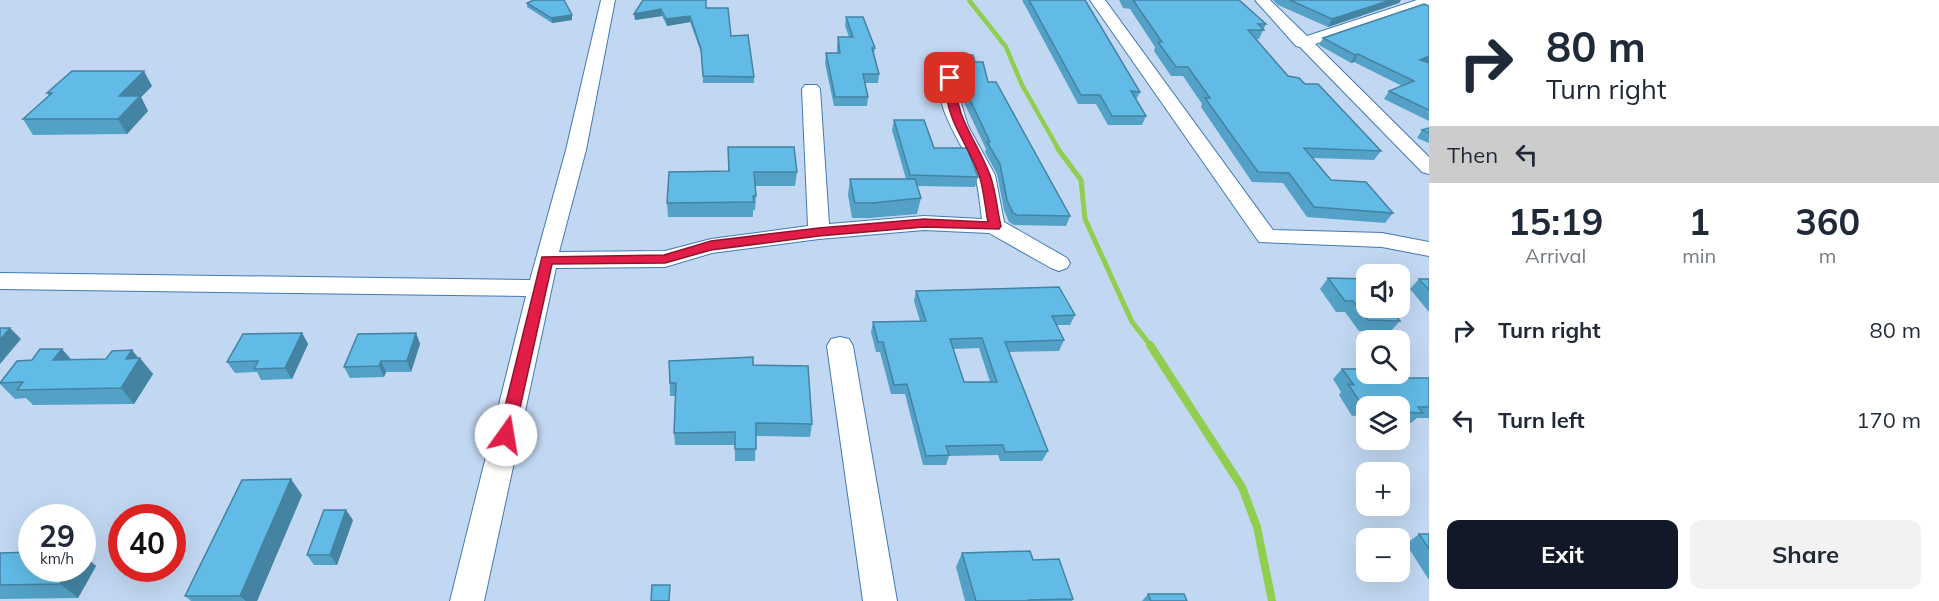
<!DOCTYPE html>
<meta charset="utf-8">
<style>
:root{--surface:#fff;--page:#f2f2f3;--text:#1f2937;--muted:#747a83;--accent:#111827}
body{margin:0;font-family:Mulish,sans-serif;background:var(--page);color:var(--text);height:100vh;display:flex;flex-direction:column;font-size:22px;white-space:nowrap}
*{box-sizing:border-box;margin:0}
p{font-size:20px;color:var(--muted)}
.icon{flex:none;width:33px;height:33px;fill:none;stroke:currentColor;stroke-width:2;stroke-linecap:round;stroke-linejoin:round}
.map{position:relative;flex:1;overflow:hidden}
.drawer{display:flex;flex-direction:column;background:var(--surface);width:510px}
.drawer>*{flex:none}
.banner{background:#fff;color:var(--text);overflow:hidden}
.controls{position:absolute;left:1356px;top:264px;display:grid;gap:12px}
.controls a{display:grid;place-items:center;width:54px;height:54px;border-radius:12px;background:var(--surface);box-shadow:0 6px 24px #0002;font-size:30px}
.speed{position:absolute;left:18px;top:504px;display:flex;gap:12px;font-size:30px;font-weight:700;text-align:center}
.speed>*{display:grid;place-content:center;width:78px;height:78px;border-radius:50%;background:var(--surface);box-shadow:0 6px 24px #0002;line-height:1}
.speed small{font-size:15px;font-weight:400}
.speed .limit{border:9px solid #d22;background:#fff;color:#111}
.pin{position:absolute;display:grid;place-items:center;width:51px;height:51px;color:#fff;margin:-26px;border-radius:12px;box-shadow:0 3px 9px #0006}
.me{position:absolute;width:66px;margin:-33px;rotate:13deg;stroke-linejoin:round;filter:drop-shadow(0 0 4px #0008)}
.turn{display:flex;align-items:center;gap:21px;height:126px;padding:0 18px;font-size:27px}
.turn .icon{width:78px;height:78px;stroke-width:2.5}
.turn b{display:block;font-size:42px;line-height:51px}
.then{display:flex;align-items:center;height:57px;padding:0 18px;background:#0003;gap:12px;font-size:22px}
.eta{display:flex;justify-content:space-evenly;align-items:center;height:102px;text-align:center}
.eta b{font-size:36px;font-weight:700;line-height:42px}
.cta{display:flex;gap:12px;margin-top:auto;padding:12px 18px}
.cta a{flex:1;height:69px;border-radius:12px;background:var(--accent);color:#fff;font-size:24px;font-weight:700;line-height:69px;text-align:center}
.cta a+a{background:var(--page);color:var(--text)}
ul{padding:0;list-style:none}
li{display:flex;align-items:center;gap:18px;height:90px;padding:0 18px}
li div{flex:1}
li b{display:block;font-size:22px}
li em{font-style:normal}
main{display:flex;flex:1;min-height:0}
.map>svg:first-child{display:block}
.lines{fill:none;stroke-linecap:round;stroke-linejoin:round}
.stream-far2{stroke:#90ce50;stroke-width:4.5}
.stream-far1{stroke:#90ce50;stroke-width:5}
.stream{stroke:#90ce50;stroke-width:8}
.minor-casing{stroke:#4379b2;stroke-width:2}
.minor{fill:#fff;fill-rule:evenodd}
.wall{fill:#53a1c6;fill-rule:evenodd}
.shaded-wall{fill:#4483a1}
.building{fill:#61bbe6;stroke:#4483a1;stroke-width:1.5;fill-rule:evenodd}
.route{fill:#e11d48;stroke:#92132f;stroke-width:1.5}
</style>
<main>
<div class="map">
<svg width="1429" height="601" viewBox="0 0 1429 601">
<rect width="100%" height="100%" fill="#c2d8f2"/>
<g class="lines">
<!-- stream-far2 -->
<polyline class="stream-far2" points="969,0 1006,47 1022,85 1059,150"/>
<!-- stream-far1 -->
<polyline class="stream-far1" points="1058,149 1081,180 1085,219 1132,322 1151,346"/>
<!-- stream -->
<polyline class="stream" points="1150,345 1242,487 1257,527 1272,601"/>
<!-- minor casing -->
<g class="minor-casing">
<g id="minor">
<path d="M601,0H615L586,150L559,252L665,251L711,239L808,226L802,89L805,85H817L820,89L829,224L924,216L982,219C980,205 979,189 975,176C968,150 927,102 944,74H956L959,78V97L968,126L995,175L1004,222L1067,258L1070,263L1067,268L1059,271L1051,268L989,233L924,230L819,239L712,253L665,267L556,268L484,601H450L526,296L0,289V273L530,280L566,150Z"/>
<polygon points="1090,0 1105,0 1273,230 1382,233 1429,242 1429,256 1382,247 1259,242"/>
<polygon points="1255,0 1270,0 1307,36 1417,0 1429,0 1429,6 1315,44 1429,157 1429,174 1422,172 1300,47 1296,46"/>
<polygon points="840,337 849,339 853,346 897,601 863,601 827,346 831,339"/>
</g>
</g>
<!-- minor -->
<use href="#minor" class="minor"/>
</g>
<!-- wall -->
<g class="wall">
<polygon points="643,0 706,8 731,36 754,77 754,83 703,83 702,55 690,22 667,26 662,16 635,20"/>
<polygon points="1022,0 1085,0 1140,92 1136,100 1146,116 1142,125 1108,125 1096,104 1078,104"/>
<polygon points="1119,0 1239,0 1266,24 1259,39 1256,39 1288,76 1305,84 1381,151 1374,160 1313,158 1331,180 1393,213 1385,223 1307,217 1283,183 1252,182 1201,107 1202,104 1183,76 1171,76 1154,51 1155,47 1130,9 1123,8"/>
<polygon points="1273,0 1401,0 1399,3 1328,27 1278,5"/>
<polygon points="527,3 572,20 552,23 527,7"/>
<polygon points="1429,6 1429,62 1427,63 1429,63 1429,121 1384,99 1389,91 1402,86 1354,62 1351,63 1319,45 1323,38"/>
<polygon points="846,17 875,48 874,53 879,74 878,83 865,83 868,97 867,106 834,106 825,63 826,53 837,53 837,46 838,37 849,37 845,26"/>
<polygon points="950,55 975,62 1070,216 1066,226 1014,225 1009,222 1004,210 997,174 985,152 986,149 961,96 961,77 956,72 950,72 948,64"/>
<polygon points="152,86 141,97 148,111 127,134 33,135 23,119 49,96 47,93"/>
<polygon points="894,120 934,148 978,177 975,187 917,186 921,198 917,214 869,218 852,218 848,195 850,179 906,179 892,130"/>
<polygon points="1429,128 1429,143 1417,138 1422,130"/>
<polygon points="728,147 797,172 795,186 755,186 756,196 755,210 753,210 753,217 668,217 667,203 728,171"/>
<polygon points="1328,278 1400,321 1390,332 1359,331 1345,312 1336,312 1320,289"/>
<polygon points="1419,279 1429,279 1429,312 1410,289"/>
<path d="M916,291L1075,315L1070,325H1057L1064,340L1059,351L1009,352L1048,451L1042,461H1000L998,455L949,456L946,465H923L905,394H891L880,352H876L871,332L873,322L920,321L914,301ZM979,348L990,382H964L953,349Z"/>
<polygon points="302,333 308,344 292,379 261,380 257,372 235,373 227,362"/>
<polygon points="416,333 420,344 411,372 386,372 384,377 350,378 344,367"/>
<polygon points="62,349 71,360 106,359 132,350 153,374 134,404 33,405 26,398 15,399 0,384 0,382 32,360"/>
<polygon points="669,361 812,424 810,437 756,436 755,461 735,461 735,445 675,445 674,433 676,396 670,396"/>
<polygon points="1342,369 1396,378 1429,378 1429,418 1417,418 1411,423 1400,423 1400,406 1366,406 1366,422 1361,415 1352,416 1339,395 1341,392 1333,379"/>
<polygon points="302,495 257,601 191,601 185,596"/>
<polygon points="353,520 337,565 314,565 307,555"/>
<polygon points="1419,534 1429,534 1429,580 1406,544"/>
<polygon points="0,553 82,568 82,554 96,566 78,598 0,599"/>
<polygon points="962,553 1033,560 1073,599 1072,601 965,601 956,567"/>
<polygon points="1148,594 1187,601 1142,601"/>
</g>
<!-- shaded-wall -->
<g class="shaded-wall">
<polygon points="1391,0 1401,0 1399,3 1328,27 1332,19"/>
<polygon points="661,9 662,16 635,20 634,14"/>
<polygon points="572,15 572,20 552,23 551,18"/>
<polygon points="690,16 690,22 667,26 666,19"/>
<polygon points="1358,54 1354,62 1351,63 1355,55"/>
<polygon points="1429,56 1429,62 1415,67 1420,60"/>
<polygon points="144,71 152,86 141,97 148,111 127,134 118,119 119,96"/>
<polygon points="10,328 21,339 0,364 0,340"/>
<polygon points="302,333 308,344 292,379 285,368"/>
<polygon points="416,333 420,344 411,372 407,361"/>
<polygon points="62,349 76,365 53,360"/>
<polygon points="132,350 139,360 140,358 153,374 134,404 121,388 126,359"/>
<polygon points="381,361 386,372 384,377 379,366"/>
<polygon points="291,479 302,495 257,601 246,601 240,596"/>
<polygon points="346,510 353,520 337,565 330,555"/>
<polygon points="82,554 96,566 78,598 60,584 69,568 82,568"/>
</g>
<!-- building -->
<g class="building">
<polygon points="534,0 564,0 572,15 551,18 527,3"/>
<polygon points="643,0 706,0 706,8 728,8 731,36 748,35 754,77 703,76 701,49 690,16 666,19 661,9 634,14"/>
<polygon points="1029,0 1085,0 1140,92 1131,91 1146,116 1112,116 1100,95 1081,95"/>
<polygon points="1133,0 1239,0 1266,24 1258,24 1264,30 1248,30 1288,76 1299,78 1305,84 1318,84 1381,151 1304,148 1331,180 1366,182 1393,213 1314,207 1289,173 1258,172 1205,98 1210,98 1188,67 1176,67 1158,42 1162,42"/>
<polygon points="1290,0 1391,0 1332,19"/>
<polygon points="1424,4 1429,6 1429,56 1420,60 1429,63 1429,110 1389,91 1414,81 1358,54 1355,55 1323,38"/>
<polygon points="846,17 863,17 875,48 872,48 879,74 863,74 868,97 835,97 826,53 840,53 838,37 853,37"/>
<polygon points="950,55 973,55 975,62 983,62 988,82 996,82 1070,216 1017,215 1013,213 1007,200 1000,164 987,142 990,142 964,87 963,68 958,63 953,63"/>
<polygon points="72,71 144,71 119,96 140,96 118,119 23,119 52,93 47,93"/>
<polygon points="894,120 924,120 934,148 967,148 978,177 910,175"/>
<polygon points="1429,128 1429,133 1422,130"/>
<polygon points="728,147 794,147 797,172 754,172 756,196 753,196 754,202 667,203 669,172 729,171"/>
<polygon points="850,179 915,179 921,198 872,203 855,203"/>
<polygon points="1328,278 1366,279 1366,308 1389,308 1400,321 1368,320 1353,301 1345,301"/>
<polygon points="1419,279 1429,279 1429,290"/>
<path d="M1059,287L1075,315L1052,316L1064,340L1005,342L1048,451L1005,452L1003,445L946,446L949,455L926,456L907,384L894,385L883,342H878L873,322L926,321L916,291ZM982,338L997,382H964L950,339Z"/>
<polygon points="0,328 10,328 0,340"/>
<polygon points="302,333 285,368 254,369 258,361 227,362 243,334"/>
<polygon points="416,333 407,361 381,361 379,366 344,367 358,334"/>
<polygon points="40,349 62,349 53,360 106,359 112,351 132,350 126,359 140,358 121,388 17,390 23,382 0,383 17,361 32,360"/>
<polygon points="753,357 753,365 808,366 812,424 756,423 756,449 735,449 735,432 674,433 676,383 670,383 669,361"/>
<polygon points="1342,369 1366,369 1366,374 1393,374 1396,378 1429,378 1429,407 1418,407 1423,413 1400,412 1400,406 1373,406 1372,404 1362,405 1348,384 1354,385"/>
<polygon points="291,479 240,596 185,596 242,480"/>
<polygon points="324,510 346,510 330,555 307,555"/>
<polygon points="1419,534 1429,534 1429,549"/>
<polygon points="1030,551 1033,560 1059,559 1073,599 1029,600 1029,601 976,601 962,553"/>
<polygon points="32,552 32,568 69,568 60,584 0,585 0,553"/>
<polygon points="652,585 670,585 669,601 651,601"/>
<polygon points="1148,594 1184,594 1187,601 1151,601"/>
</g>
<!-- route -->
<path class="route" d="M950,75L955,78C956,121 976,138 990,175C996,191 997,210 1001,226L999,229L924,227L819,236L711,250L665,263L552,264L514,435L511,439L506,441L500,439L498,435L542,257L664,255L711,241L819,228L924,219L988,222C985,207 984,190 979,175C965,137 946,124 945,78Z"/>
</svg>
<div class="controls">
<a><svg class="icon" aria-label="sound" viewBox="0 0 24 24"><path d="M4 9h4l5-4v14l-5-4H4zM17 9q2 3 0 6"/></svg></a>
<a><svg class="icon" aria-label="search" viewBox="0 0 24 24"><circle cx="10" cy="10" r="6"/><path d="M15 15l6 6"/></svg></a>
<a><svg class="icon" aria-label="layers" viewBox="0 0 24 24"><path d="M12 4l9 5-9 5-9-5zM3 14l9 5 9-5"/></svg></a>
<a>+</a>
<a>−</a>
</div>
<div class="speed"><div>29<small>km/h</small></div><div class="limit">40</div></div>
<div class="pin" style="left:950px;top:78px;background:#d93025"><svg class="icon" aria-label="arrive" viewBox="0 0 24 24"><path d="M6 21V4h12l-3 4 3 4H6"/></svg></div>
<svg class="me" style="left:506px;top:435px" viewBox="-20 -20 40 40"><circle r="19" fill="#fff"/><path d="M0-13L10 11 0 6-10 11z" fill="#e11d48"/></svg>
</div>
<section class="drawer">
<div class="banner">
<div class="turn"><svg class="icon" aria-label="right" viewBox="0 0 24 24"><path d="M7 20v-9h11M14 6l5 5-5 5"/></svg><div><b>80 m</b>Turn right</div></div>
<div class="then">Then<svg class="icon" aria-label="left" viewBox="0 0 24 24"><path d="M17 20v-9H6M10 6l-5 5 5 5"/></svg></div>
</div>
<div class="eta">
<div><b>15:19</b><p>Arrival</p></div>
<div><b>1</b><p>min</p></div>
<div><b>360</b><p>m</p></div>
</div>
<ul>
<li><svg class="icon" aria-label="right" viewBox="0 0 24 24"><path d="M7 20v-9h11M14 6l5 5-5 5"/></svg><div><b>Turn right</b></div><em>80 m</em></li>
<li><svg class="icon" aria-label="left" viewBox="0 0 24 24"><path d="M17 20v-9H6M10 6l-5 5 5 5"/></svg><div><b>Turn left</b></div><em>170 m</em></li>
</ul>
<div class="cta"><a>Exit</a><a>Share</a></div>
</section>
</main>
